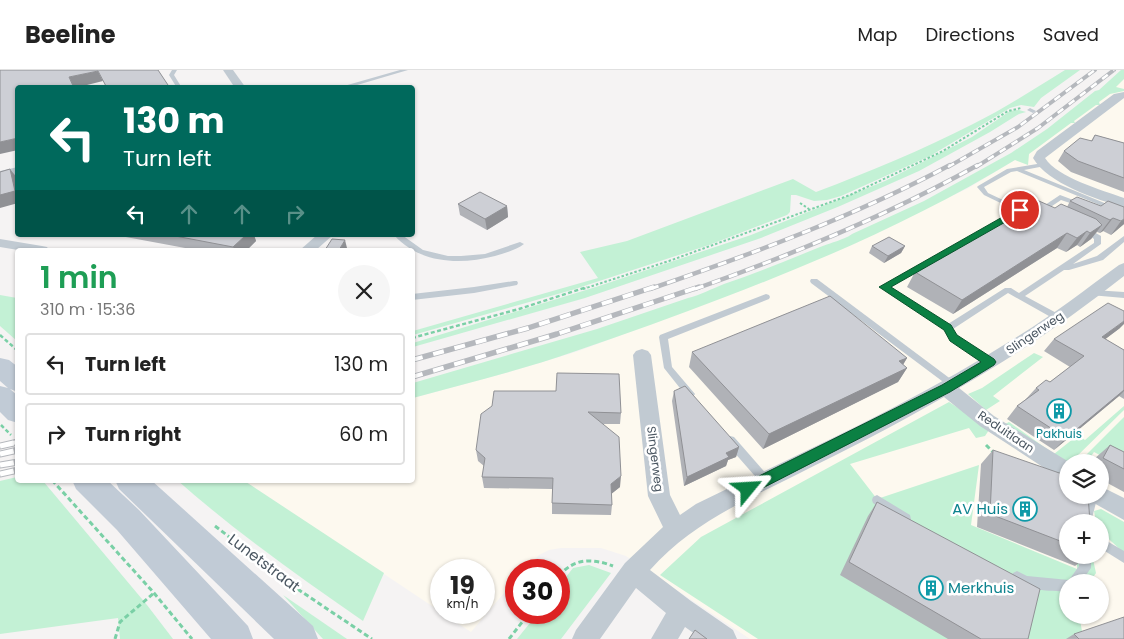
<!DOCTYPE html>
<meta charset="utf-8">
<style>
:root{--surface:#fff;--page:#f6f6f6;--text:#222;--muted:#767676;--line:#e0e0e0}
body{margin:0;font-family:Poppins,sans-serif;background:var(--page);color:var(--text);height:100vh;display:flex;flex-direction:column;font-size:19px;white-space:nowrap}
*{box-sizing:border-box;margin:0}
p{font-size:16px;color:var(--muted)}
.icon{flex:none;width:28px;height:28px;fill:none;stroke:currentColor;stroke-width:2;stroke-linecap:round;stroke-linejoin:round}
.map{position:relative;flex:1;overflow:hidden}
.side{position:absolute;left:15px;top:178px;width:400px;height:235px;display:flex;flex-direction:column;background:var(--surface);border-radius:5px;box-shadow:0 1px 4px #0004}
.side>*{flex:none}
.top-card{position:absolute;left:15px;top:15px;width:400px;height:152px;border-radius:5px;box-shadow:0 1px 4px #0004;background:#00695c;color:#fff;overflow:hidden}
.fabs{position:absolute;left:1059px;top:384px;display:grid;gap:10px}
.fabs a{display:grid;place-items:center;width:50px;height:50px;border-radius:50%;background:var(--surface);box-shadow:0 1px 4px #0004;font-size:25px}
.speed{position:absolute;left:430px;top:489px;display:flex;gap:10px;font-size:25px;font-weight:700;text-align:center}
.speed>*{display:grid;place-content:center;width:65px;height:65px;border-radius:50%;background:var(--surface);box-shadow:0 1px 4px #0004;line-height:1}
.speed small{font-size:12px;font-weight:400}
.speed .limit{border:8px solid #d22;background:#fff;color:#111}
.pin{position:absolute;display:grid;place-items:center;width:42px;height:42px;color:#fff;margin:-21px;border:2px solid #fff;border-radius:50%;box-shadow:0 1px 5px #0007}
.me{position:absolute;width:55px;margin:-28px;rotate:63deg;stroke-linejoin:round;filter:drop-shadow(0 0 4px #0008)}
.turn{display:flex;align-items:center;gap:18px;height:105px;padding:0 25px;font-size:22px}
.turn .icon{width:65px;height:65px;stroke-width:2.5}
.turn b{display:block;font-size:35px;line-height:42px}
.lanes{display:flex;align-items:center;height:48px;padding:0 25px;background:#0003;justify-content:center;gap:25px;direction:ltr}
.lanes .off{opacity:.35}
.round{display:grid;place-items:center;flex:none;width:52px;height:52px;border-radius:26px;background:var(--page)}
.head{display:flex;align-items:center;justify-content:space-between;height:85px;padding:0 25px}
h1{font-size:30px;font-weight:600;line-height:38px;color:#1e9e55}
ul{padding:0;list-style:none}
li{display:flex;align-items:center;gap:15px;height:62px;margin:0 10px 8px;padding:0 15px;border:2px solid var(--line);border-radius:5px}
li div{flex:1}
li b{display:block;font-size:19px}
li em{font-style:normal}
header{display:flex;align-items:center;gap:30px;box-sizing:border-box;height:70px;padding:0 25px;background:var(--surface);border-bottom:1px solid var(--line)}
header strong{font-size:24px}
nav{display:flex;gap:28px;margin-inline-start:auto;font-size:18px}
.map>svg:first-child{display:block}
.commercial{fill:#fdf9ef;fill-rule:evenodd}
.green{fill:#c3f1d5}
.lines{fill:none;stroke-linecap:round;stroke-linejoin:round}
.path-far2{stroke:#7ad0a6;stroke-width:2;stroke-dasharray:2.5 2;stroke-linecap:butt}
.path-far1{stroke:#7ad0a6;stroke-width:2.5;stroke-dasharray:4 2.5;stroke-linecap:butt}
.path{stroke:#7ad0a6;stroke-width:3;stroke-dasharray:5 3;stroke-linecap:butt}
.lane{fill:#c1cad2;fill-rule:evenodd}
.street{fill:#c1cad2;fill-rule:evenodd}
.secondary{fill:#c1cbd6;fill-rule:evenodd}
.rail-far3-casing{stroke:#b5b8bd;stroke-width:4}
.rail-far2-casing{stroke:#b5b8bd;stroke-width:4.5}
.rail-far1-casing{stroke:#b5b8bd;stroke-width:5.5}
.rail-casing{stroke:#b5b8bd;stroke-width:7}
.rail-far3{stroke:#fff;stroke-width:2.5;stroke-dasharray:7;stroke-linecap:butt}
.rail-far2{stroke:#fff;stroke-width:3;stroke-dasharray:9;stroke-linecap:butt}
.rail-far1{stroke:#fff;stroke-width:4;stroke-dasharray:11;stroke-linecap:butt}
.rail{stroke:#fff;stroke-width:5;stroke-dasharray:14;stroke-linecap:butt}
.wall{fill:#b0b2b7}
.shaded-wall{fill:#909195}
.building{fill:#cdcfd5;stroke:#909195}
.route{fill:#0b8043;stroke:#07532c}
.labels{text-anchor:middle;stroke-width:5;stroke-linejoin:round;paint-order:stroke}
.street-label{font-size:12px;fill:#4a5661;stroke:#fff}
.culture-label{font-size:12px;fill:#0d838f;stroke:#fff}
.near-culture-label{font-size:15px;fill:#0d838f;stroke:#fff;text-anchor:end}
.near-street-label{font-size:15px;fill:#4a5661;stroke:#fff}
</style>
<header>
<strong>Beeline</strong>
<nav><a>Map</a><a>Directions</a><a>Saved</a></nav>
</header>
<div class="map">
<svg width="1124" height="569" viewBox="0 0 1124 569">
<rect width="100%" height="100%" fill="#f5f3f3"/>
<!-- commercial -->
<path class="commercial" d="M1124,9V569H750L626,486L601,478H561L549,480L539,485L524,500H516V509L471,562L442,543L484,542V500H441V542L243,410H412L413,328L516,300L576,282L763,212L967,119L1015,90ZM1068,392H1100V425H1068ZM1068,452H1100V485H1068ZM1068,512H1100V545H1068Z"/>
<!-- green -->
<g class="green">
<path d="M1065,0H1080L1041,28L1034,37L1021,35L1010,38L930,86L841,126L827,130L814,131L796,125H791L790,142L787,145L709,175L572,220L413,265V261L598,208L580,182L627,171L793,109L816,122C869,102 922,80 973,54C1005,38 1034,19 1065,0Z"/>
<path d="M1121,0H1124V9L1116,17L1124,19V21L1110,24L1099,32L1100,35H1096L1074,51L1075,53H1071L1029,84L1028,95L1015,90C923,146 825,189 725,227C676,246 626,264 576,281C522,300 467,313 413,328V313L597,259L688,228C701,225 711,219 724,214C757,203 788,190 820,177C828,174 848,168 852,164L924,131L1011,83L1047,59L1095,21L1099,20Z"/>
<polygon points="1019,40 1026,42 1019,44 990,62 919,101 840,136 761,168 585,228 413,277 413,273 599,216 751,165 885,111 972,67 1010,41"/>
<polygon points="0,225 17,228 17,271 0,256"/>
<polygon points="1034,283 1043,287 993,326 1000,331 986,340 968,324 982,318"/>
<polygon points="949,332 983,354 989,360 985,366 976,368 969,358 850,394 877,429 979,395 971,455 1077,499 1077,485 1092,485 1096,503 1090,512 1068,512 1068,545 1079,545 1082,561 1077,569 758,569 660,505 701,467"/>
<polygon points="1124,336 1124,340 1071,392 1068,392 1003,355 1009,352 1054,384 1078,365 1085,370"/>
<polygon points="1124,347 1124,398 1094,382 1087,392 1079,392"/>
<polygon points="17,407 18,410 48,410 43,411 147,535 173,569 120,569 118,548 0,564 0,411"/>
<path d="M177,410H243L384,503L363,551C299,507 236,462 177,410Z"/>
<polygon points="1101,439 1124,452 1124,483 1100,461 1100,452 1096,452 1094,441"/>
<polygon points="589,495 611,503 561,569 517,569 538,543 559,542 559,516 573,498"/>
<polygon points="283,525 347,569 323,569"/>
</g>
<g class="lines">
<!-- path-far2 -->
<g class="path-far2">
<polyline points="800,133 809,139"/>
<polyline points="583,219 669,191 850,125 943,81 1008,41 1021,38"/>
</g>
<!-- path-far1 -->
<g class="path-far1">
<polyline points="0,265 18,281"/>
<polyline points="412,268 519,239 587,217"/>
<polyline points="1,355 11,365"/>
</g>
<!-- path -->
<g class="path">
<polyline points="986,375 994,383"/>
<polyline points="52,410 154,523 192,569"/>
<polyline points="215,456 293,516 372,569"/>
<path d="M559,506C574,488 592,488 613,496"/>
<polyline points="115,569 120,552 154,523"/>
<polyline points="509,569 530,542"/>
</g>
<!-- lane -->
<g class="lane">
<polygon points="172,0 177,0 174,5 182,18 177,18 169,5"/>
<polygon points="400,0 408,0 347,18 337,18"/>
<polygon points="1030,38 1036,41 1033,43 1027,40"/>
<polygon points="1043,93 1045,94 1045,96 1024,100 1124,141 1124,145 1017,101 1011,102 984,117 988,123 1022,139 1022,141 890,217 948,254 1005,218 1011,218 1019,223 1094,173 1094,169 1083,160 1083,158 1087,158 1101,166 1101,174 1073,194 1097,186 1124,166 1124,172 1103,190 1069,200 1064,200 1025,226 1062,246 1063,248 1062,250 1056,250 1008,223 953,259 956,266 993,290 994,292 990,295 950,270 945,260 880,217 1015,140 984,125 977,117 978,116 1007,99"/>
<polygon points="1060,125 1084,134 1085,135 1082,137 1061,130 1046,140 1045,142 1039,141 1039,139"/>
<path d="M394,165H402L423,180L448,186H461L485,184L520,172L524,174C516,180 505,183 495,186C460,195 420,194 394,165Z"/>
<polygon points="811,209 817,209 956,313 958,315 956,317 950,317 811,213 810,211"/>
<polygon points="514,211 517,211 518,213 517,215 474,223 412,230 412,224 474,217"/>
<polygon points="1093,220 1124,222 1124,228 1090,225 1089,223 1090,221"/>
<polygon points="766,224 769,225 770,227 769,229 668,269 672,297 695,324 693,327 687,327 664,298 659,267 660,265"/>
<polygon points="730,366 734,367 769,407 770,410 769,413 765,414 761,413 726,373 725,370 726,367"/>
<polygon points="877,425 910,445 911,449 910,453 906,454 902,453 873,433 872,430 873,427"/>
<polygon points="1088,425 1098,425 1091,452 1081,452"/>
<polygon points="1100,467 1124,481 1124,493 1100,478"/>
<path d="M1079,485H1091V498L1081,512H1068V522C1053,520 1017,522 1011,507L1013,503L1017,501L1027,506L1069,510L1079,496Z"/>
</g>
<!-- street -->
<g class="street">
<polygon points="223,0 233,0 246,18 235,18"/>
<path d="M1124,22V28L1045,88C1058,108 1102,120 1124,128V137C1097,130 1047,113 1033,88L1037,81L1114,24Z"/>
<polygon points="18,97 18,105 0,109 0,101"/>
<polygon points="317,165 333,165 316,180 300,180"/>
<polygon points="0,169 42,176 47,177 49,180 18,180 0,177"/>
<path d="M1124,193V206C1072,247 1017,285 959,318L994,346L1069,392L1068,412L1061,409L980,356L944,327C896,355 846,380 796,405C742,432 691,454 650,500L691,531L733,560L737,569H702L685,557L678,569H651L666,543L636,518L600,569H572L576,560L625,493L663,457L648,426L633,285L636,281L642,279L648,281L651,285L670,425L680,445L696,434C805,381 917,331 1020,265C1054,244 1086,219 1119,195Z"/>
<polygon points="1100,416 1124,428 1124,450 1092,432 1089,425 1100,425"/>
</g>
<!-- secondary -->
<g class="secondary">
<polygon points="0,288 9,290 18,297 18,322 10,319 18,326 18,353 8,350 0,342 0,316 8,318 0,311"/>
<polygon points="72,410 107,410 139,440 248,556 253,569 211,569 117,460 76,419"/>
<polygon points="115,410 151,410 313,556 318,569 274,569 119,419"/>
</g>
<!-- rail-far3 casing -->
<g class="rail-far3-casing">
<g id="rail-far3">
<polyline points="948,97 1018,57 1095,0"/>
<polyline points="976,97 1038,58 1114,0"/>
</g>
</g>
<!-- rail-far2 casing -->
<g class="rail-far2-casing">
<g id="rail-far2">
<path d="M650,219C752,184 855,146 950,95"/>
<path d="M695,219C792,185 888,145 978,95"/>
</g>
</g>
<!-- rail-far1 casing -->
<g class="rail-far1-casing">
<g id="rail-far1">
<polyline points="412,290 528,258 654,217"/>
<polyline points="412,307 557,264 699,217"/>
<polyline points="12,373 18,372"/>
</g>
</g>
<!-- rail casing -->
<g class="rail-casing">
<g id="rail">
<polyline points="0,376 18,372"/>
<polyline points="0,384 18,380"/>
<polyline points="0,395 18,392"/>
<polyline points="0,404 18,400"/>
</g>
</g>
<!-- rail-far3 -->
<use href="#rail-far3" class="rail-far3"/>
<!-- rail-far2 -->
<use href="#rail-far2" class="rail-far2"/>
<!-- rail-far1 -->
<use href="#rail-far1" class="rail-far1"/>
<!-- rail -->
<use href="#rail" class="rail"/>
</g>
<!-- wall -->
<g class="wall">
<polygon points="1095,65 1124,73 1124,122 1071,102 1058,91 1064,81 1091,71"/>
<polygon points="1070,131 1101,136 1124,154 1111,165 1103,161 1100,163 1097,162 1091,169 1080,177 1077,175 1066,182 1057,178 953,244 907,217 915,202 1009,149 1016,137 1055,138 1067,137"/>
<polygon points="458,134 507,136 508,147 487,160 460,145"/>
<polygon points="115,165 254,165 256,171 247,180 196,180"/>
<polygon points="872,176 905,176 901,183 884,193 869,183"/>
<polygon points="1120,258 1105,269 1124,280 1124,329 1119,326 1054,380 1007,349 1017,336 1025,330 1036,318 1050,312 1070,297 1044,281 1054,269"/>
<polygon points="692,282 907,288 903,295 907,298 898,312 763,379 689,297"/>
<polygon points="556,321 621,343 620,354 603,354 620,417 611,424 612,435 611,445 552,444 552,419 484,418 482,407 484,396 478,391 476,380"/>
<polygon points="674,321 739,377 736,387 728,390 726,396 684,416 672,331"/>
<polygon points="1110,375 1124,382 1124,422 1100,409 1100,392 1092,392 1094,389"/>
<polygon points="993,380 1068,452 1068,485 1089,485 1075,496 977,457 981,394"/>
<polygon points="877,432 1028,569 948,569 840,505 868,446"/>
<polygon points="1074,564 1124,569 1066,569"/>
</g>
<!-- shaded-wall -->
<g class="shaded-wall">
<polygon points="98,1 103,11 75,18 74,18 69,7"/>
<polygon points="18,68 18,80 0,84 0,72"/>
<polygon points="10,99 18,109 18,133 0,138 0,125"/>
<polygon points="507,136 508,147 487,160 485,149"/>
<polygon points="1113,148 1103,161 1100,163 1110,150"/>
<polygon points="1124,149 1124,154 1111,165 1121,151"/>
<polygon points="1102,155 1091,169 1080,177 1090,163"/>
<polygon points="1087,161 1077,175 1066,182 1077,168"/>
<polygon points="1067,163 1057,178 953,244 962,230"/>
<polygon points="246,165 254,165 256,171 247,180 235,180 233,177"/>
<polygon points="345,170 347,178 346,180 339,180"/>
<polygon points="905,176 901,183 884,193 888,186"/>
<polygon points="1124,251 1124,254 1120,258 1091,280 1102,267"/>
<polygon points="907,288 899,301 907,298 898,312 763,379 769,364 899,291"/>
<polygon points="1124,320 1124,321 1119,326 1054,380 1066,368"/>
<polygon points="739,377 736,387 728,390 726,396 684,416 687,407 726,383"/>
<polygon points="621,406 620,417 610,425 611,414"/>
</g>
<!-- building -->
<g class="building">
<polygon points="0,0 158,0 170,18 107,18 98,1 69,7 74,18 18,18 18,68 0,72"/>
<polygon points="1095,65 1124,73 1124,108 1078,91 1064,81 1080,68 1092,71"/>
<polygon points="10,99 15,121 0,125 0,102"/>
<polygon points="480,122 507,136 485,149 458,134"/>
<polygon points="1077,127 1101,136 1108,131 1124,137 1124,149 1121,151 1113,148 1110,150 1070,131"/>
<polygon points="1032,128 1055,138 1061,134 1096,149 1102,155 1090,163 1087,161 1077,168 1067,163 962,230 915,202 1023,141 1016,137"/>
<polygon points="170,165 246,165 233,177"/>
<polygon points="889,167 905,176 888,186 872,176"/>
<polygon points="332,169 345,170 339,180 325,180"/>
<polygon points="830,226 907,288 899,291 907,298 769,364 692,282"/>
<polygon points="1108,233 1124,241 1124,251 1102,267 1124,280 1124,320 1066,368 1017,336 1039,320 1036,318 1046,310 1050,312 1084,286 1054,269"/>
<polygon points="557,303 619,304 621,343 588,342 619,367 621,406 611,414 612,435 552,433 553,408 482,407 485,388 476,380 481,344 492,336 494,321 556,321"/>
<polygon points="685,316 739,377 726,383 729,387 687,407 674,321"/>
<polygon points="1110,375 1124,382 1124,399 1103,388"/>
<polygon points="993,380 1068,406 1068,425 1088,425 1090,452 1068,452 1068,474 990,444"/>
<polygon points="877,432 1040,519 1028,569 981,569 849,492"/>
<polygon points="1124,547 1124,569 1079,569 1074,564"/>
<polygon points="695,560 707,569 689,569"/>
</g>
<!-- route -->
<polygon class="route" points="1020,137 1023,138 1023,142 891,217 951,255 957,265 994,289 996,292 994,295 950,322 753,423 748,425 743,423 741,419 743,414 942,315 981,292 950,271 944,260 879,217"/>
<!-- icons -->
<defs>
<g id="building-ring" transform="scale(1.25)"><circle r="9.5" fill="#fff" stroke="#0f9aa8" stroke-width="1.5"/><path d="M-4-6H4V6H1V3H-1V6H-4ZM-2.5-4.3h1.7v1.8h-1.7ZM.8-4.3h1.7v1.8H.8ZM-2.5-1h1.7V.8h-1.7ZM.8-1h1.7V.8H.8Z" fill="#0f9aa8"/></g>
</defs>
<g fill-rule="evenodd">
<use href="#building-ring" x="1059" y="341"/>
<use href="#building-ring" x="1025" y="439"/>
<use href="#building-ring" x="931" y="518"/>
</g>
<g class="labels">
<!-- street labels -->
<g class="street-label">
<text transform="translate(1035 263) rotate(-34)" y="4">Slingerweg</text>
<text transform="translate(1006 362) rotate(34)" y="4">Reduitlaan</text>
<text transform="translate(655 389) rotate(83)" y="4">Slingerweg</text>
</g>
<!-- culture labels -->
<g class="culture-label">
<text x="1059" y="368">Pakhuis</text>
</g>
<!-- near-culture labels -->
<g class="near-culture-label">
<text x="1008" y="444">AV Huis</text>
<text x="948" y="523" text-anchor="start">Merkhuis</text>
</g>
<!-- near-street labels -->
<g class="near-street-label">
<text transform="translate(264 493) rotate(37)" y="5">Lunetstraat</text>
</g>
</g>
</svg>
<div class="fabs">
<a><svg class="icon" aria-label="layers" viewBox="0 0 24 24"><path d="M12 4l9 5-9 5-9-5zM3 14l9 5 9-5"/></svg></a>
<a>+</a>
<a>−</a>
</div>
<div class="speed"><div>19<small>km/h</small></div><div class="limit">30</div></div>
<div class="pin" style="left:1020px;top:140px;background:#d93025"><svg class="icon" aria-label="arrive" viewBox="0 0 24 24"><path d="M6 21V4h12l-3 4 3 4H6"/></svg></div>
<svg class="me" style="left:748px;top:419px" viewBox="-20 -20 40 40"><path d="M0-17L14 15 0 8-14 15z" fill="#0b8043" stroke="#fff" stroke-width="4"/></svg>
<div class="top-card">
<div class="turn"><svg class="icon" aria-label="left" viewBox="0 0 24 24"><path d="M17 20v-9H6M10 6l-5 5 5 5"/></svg><div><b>130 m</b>Turn left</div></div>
<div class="lanes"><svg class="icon" aria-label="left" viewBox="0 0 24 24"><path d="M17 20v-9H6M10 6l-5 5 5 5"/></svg><svg class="icon off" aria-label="ahead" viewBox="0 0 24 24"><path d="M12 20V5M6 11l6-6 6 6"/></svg><svg class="icon off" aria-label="ahead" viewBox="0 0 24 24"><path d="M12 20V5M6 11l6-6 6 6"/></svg><svg class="icon off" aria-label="right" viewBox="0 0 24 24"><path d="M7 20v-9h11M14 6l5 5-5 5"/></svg></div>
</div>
<section class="side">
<div class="head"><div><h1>1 min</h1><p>310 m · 15:36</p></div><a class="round"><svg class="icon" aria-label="close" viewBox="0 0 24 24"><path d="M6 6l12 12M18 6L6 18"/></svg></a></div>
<ul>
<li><svg class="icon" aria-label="left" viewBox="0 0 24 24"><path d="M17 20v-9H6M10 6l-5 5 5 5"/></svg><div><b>Turn left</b></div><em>130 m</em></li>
<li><svg class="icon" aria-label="right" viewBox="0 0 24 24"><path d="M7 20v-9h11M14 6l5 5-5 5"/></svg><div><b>Turn right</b></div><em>60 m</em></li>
</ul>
</section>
</div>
